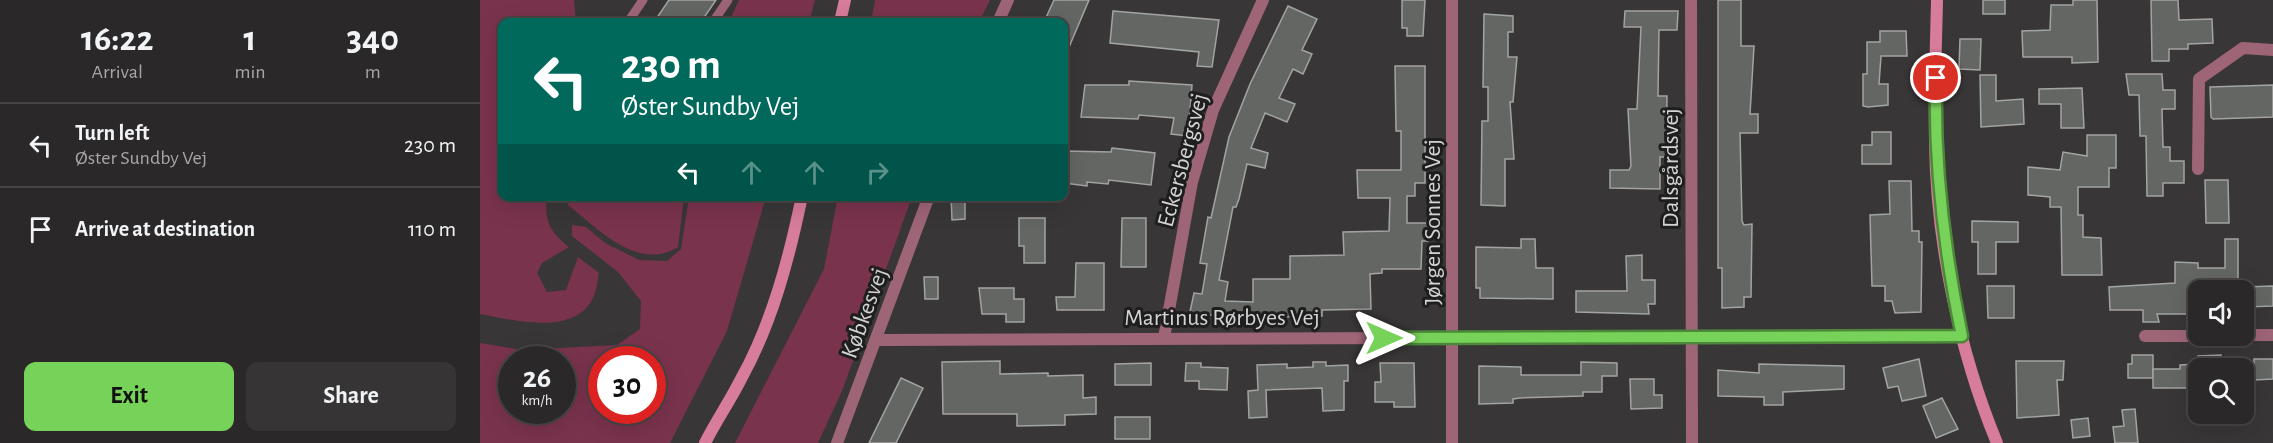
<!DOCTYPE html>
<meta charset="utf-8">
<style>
:root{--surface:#2b2829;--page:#373435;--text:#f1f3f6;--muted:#a6a6a8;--line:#474446;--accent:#77d259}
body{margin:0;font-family:"Alegreya Sans",sans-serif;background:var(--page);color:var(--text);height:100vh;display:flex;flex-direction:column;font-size:22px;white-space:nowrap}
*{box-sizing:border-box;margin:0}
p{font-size:20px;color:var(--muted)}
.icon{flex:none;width:33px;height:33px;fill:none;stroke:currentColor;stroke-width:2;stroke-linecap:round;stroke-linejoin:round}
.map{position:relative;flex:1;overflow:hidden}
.side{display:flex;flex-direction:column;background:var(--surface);width:480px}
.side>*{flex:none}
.hud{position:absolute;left:18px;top:18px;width:570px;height:183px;border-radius:12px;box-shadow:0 6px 24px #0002,0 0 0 2px var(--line);background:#00695c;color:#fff;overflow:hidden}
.controls{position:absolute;left:1708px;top:280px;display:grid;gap:12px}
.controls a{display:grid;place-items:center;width:66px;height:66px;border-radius:12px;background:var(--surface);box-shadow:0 6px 24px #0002,0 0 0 2px var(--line);font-size:30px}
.speed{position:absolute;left:18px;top:346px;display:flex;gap:12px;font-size:30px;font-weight:700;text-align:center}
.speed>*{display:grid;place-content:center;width:78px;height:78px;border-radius:50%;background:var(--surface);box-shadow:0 6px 24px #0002,0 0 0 2px var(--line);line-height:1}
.speed small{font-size:15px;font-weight:400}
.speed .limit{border:9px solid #d22;background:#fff;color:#111}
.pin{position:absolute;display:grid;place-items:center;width:51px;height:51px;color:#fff;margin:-26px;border:3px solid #fff;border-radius:50%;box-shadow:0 2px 6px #0007}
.me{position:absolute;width:66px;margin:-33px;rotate:90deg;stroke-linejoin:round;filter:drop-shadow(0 0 4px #0008)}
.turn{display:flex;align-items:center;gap:21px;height:126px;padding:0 24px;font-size:27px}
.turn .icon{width:78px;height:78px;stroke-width:2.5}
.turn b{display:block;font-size:42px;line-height:51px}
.lanes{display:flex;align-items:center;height:57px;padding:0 24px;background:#0003;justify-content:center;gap:30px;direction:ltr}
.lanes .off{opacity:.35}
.eta{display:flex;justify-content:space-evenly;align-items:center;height:102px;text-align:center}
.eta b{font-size:36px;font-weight:700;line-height:42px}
.action{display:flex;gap:12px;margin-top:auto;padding:12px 24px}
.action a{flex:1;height:69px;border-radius:12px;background:var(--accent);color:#111;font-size:24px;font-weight:700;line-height:69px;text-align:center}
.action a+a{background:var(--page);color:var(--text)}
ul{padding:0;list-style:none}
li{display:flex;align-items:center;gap:18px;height:84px;padding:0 24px;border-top:2px solid var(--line)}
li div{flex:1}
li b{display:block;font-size:22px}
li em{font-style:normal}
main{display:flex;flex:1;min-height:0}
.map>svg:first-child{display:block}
.green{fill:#7a334d;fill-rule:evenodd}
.building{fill:#646663;stroke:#a2a4a2;stroke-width:1.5}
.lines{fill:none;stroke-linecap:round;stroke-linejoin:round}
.lane{stroke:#9e6577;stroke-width:9}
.street{stroke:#9e6577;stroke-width:12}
.secondary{stroke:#d77c9a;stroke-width:12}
.route-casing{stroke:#4d883a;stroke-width:15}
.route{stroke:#77d259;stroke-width:10}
.labels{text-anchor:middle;stroke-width:6;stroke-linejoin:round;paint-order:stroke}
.street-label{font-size:24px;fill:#d4d3d3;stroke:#1f1e1e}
</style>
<main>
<section class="side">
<div class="eta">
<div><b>16:22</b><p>Arrival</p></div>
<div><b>1</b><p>min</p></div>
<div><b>340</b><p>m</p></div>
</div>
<ul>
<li><svg class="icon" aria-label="left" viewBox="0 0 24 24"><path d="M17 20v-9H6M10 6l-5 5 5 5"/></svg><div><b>Turn left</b><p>Øster Sundby Vej</p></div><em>230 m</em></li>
<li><svg class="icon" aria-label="arrive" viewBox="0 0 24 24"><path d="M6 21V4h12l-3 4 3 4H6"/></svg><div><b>Arrive at destination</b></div><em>110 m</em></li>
</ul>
<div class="action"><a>Exit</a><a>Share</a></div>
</section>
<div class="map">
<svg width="1793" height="443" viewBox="0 0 1793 443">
<rect width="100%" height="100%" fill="#393637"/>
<!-- green -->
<g class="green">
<path d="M0,0H94L96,22H22V196L67,197C64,221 70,232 89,247L62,263L57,273L67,292L86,290L98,257L119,273C117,281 117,292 112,300C92,336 32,320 0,314Z"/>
<polygon points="259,0 335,0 329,22 249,22"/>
<polygon points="395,0 510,0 499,22 391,22"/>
<polygon points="358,196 432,197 362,391 338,443 255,443 344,269"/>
<path d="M89,197H204L198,247C158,272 118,229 88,205Z"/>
<path d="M209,197H286L247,331L190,443H0V343L42,350L137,345L160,329L161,301L138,272L92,236V225L106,227L125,243L159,260L187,261L201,249ZM32,360H82V411H32ZM122,360H172V411H122Z"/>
</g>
<!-- building -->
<g class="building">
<polygon points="189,0 236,0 221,22 174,22"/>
<polygon points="574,0 609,0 584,59 584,22 564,22"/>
<polygon points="922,0 945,0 943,36 927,36 927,28 922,28"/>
<polygon points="1238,0 1261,0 1261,46 1274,46 1270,114 1278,114 1278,133 1260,133 1262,221 1264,225 1272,224 1271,297 1264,297 1264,307 1242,308 1242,268 1238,268"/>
<rect x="1503" y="0" width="22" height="14"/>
<polygon points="1593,0 1617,0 1618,62 1592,63 1592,57 1543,57 1542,31 1570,30 1571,5 1593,5"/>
<polygon points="1671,0 1698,0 1699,20 1732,19 1733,43 1708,44 1708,49 1689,49 1689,61 1672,61"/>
<polygon points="808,6 837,19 822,50 832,54 823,74 813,69 799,98 815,104 807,122 785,113 771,148 788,153 785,168 767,164 759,199 756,207 753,207 739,280 748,282 745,301 773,302 773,279 810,279 810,256 864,255 863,232 909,231 910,198 878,198 877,170 921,170 921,131 916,131 915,66 945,66 945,183 935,183 935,196 927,196 927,223 948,223 948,241 942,241 941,269 902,269 902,273 890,274 891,309 842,310 842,316 750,318 710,312 714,293 722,294 727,264 720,263 728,217 731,218 749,137 770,84"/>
<polygon points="633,11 739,20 732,67 717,66 719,52 630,43"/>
<polygon points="1145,11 1198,11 1197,30 1179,30 1178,96 1187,96 1186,157 1180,157 1180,189 1130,188 1130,170 1149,170 1151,166 1148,109 1157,109 1161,27 1144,27"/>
<polygon points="1004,14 1033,16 1033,32 1028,32 1028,57 1037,57 1033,102 1030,102 1034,159 1025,159 1025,206 1001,205 1002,121 1008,121 1008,87 1003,87"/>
<polygon points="1400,31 1426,31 1427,56 1401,56 1399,84 1408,84 1408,105 1388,107 1383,106 1383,74 1387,74 1387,42 1400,42"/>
<polygon points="1480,39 1501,39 1500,70 1479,69"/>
<polygon points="1646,74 1682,74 1683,90 1695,90 1695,109 1682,109 1683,147 1690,147 1690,161 1704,161 1704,183 1683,183 1683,196 1667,196 1666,136 1660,136 1659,95 1649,95"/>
<polygon points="1500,75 1516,75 1516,101 1543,99 1544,124 1501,127"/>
<polygon points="649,81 712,85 708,136 691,134 694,118 659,115 658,119 601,117 605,85 649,85"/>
<polygon points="1793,85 1793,117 1733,119 1731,117 1730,87"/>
<polygon points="1602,88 1604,128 1581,128 1581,104 1559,104 1559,89"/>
<polygon points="1392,132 1411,132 1411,164 1382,164 1382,145 1392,145"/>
<polygon points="1607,135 1636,135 1636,168 1629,168 1629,187 1598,187 1598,215 1603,215 1603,237 1621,238 1622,275 1582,275 1581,207 1570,207 1570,197 1548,195 1548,167 1580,170 1583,152 1607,156"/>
<polygon points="632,148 675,153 671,185 629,180 628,184 607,182 607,186 584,183 584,155 586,155 586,151 631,152"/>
<polygon points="1725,180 1748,180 1749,223 1726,223"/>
<polygon points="1409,181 1431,181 1432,231 1439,231 1439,242 1442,242 1441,312 1415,313 1412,301 1405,301 1405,286 1392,286 1390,215 1410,214"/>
<polygon points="471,196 485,196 485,219 472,220"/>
<polygon points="539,218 565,218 565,263 544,263 544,246 539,246"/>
<polygon points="642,218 666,218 666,267 641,267"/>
<polygon points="1492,221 1538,222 1538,242 1516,242 1516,274 1498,274 1498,242 1492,242"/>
<polygon points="1041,239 1055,239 1056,268 1073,268 1073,299 1000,298 1000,288 996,288 996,247 1041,248"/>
<polygon points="1745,239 1758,239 1758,291 1719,291 1719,314 1677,314 1679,322 1663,322 1663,310 1630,310 1629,287 1695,283 1695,262 1718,263 1718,268 1745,268"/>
<polygon points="1162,255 1162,280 1175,280 1175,304 1168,304 1169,314 1096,312 1096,291 1147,291 1146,256"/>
<polygon points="596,263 624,263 624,310 577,310 576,297 595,297"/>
<polygon points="444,277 458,277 458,299 445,299"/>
<polygon points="1507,286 1534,286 1534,318 1508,318"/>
<polygon points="1793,286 1793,306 1764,307 1764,287"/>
<polygon points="499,288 534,288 534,299 544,299 544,322 526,322 526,314 502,314"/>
<polygon points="1652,355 1673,355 1673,378 1648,378 1648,364 1652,364"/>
<polygon points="1741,355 1741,369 1719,369 1719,388 1673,388 1673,369 1700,369 1700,365 1718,364 1718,356"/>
<polygon points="1439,359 1446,396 1422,401 1418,386 1408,388 1403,368"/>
<polygon points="1774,359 1793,359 1793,379 1774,380"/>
<polygon points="520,361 520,374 568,373 568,376 603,375 603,398 616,397 616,414 585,415 585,425 537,426 537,414 463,414 462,362"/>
<polygon points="1536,361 1584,361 1583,380 1577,380 1579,415 1537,418"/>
<polygon points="833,362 846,362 846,366 868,365 868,381 864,381 864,410 843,411 842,388 786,390 787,417 769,418 768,391 778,390 777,365 807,364 807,368 833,367"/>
<polygon points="1101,362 1137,363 1137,376 1122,376 1122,392 1103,392 1103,396 1040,398 1033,399 1033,403 999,404 999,366 1041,367 1041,375 1101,375"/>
<polygon points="671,363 671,385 635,385 635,364"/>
<polygon points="706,363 721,363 721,367 748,368 747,390 719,389 719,381 705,381"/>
<polygon points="900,363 934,363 935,407 914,407 914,402 895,402 895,382 901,382"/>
<polygon points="1279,364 1364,366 1364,389 1303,392 1303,405 1284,405 1284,397 1238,396 1238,370 1279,373"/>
<polygon points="421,378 443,388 416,443 389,443"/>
<polygon points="1150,379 1174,379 1174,395 1182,395 1182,408 1151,409"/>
<polygon points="1462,398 1478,429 1456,438 1443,406"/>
<polygon points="1655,409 1658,443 1635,443 1633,427 1644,426 1642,410"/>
<rect x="635" y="417" width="35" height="22"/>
<polygon points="1608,418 1610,436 1593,438 1591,420"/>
</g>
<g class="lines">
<!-- lane -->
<g class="lane">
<polyline points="148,22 163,0"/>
<polyline points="233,22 248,0"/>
</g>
<!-- street -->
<g class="street">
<polyline points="1211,0 1212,443"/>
<polyline points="518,22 528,0"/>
<polyline points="1718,169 1719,79 1763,48 1793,50"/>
<polyline points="1764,335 1793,335"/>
<polyline points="1665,336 1719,336"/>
<polyline points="684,338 712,182 733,110 783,0"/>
<polyline points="398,340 1482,336"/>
<polyline points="357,443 449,196"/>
<polyline points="972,443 972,0"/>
</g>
<!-- secondary -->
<g class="secondary">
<path d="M1457,0C1456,47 1454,94 1455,141C1456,241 1479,351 1517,443"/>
<polyline points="360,22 365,0"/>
<path d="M225,443C236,421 250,401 261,379C292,323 309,259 322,196"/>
</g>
</g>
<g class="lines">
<!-- route casing -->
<g class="route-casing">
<path id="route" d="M904,338L1482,336C1464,250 1454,166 1456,78"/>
</g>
<!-- route -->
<use href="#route" class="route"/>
</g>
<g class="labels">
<!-- street labels -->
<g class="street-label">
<text transform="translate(702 160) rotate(-75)" y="8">Eckersbergsvej</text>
<text transform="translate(1190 168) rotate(-90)" y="8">Dalsgårdsvej</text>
<text transform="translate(952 222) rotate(-90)" y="8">Jørgen Sonnes Vej</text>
<text transform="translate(384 313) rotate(-70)" y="8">Købkesvej</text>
<text x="742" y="325">Martinus Rørbyes Vej</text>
</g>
</g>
</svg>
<div class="controls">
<a><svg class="icon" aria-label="sound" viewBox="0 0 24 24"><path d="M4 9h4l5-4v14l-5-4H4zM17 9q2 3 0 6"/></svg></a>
<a><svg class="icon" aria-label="search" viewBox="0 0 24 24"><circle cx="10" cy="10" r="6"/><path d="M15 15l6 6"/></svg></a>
</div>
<div class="speed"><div>26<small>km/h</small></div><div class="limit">30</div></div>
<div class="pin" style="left:1456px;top:78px;background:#d93025"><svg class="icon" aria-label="arrive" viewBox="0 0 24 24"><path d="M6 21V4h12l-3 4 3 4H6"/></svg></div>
<svg class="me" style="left:904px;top:338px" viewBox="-20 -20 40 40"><path d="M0-17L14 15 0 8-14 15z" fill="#77d259" stroke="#fff" stroke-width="4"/></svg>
<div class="hud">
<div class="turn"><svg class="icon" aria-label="left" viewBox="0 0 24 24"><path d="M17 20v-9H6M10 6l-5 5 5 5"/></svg><div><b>230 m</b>Øster Sundby Vej</div></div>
<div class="lanes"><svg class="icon" aria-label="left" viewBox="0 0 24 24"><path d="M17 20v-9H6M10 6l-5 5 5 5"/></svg><svg class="icon off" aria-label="ahead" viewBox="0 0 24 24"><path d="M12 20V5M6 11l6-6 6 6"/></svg><svg class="icon off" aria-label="ahead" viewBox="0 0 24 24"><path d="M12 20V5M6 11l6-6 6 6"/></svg><svg class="icon off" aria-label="right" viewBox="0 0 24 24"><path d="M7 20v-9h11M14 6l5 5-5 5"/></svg></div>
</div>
</div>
</main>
